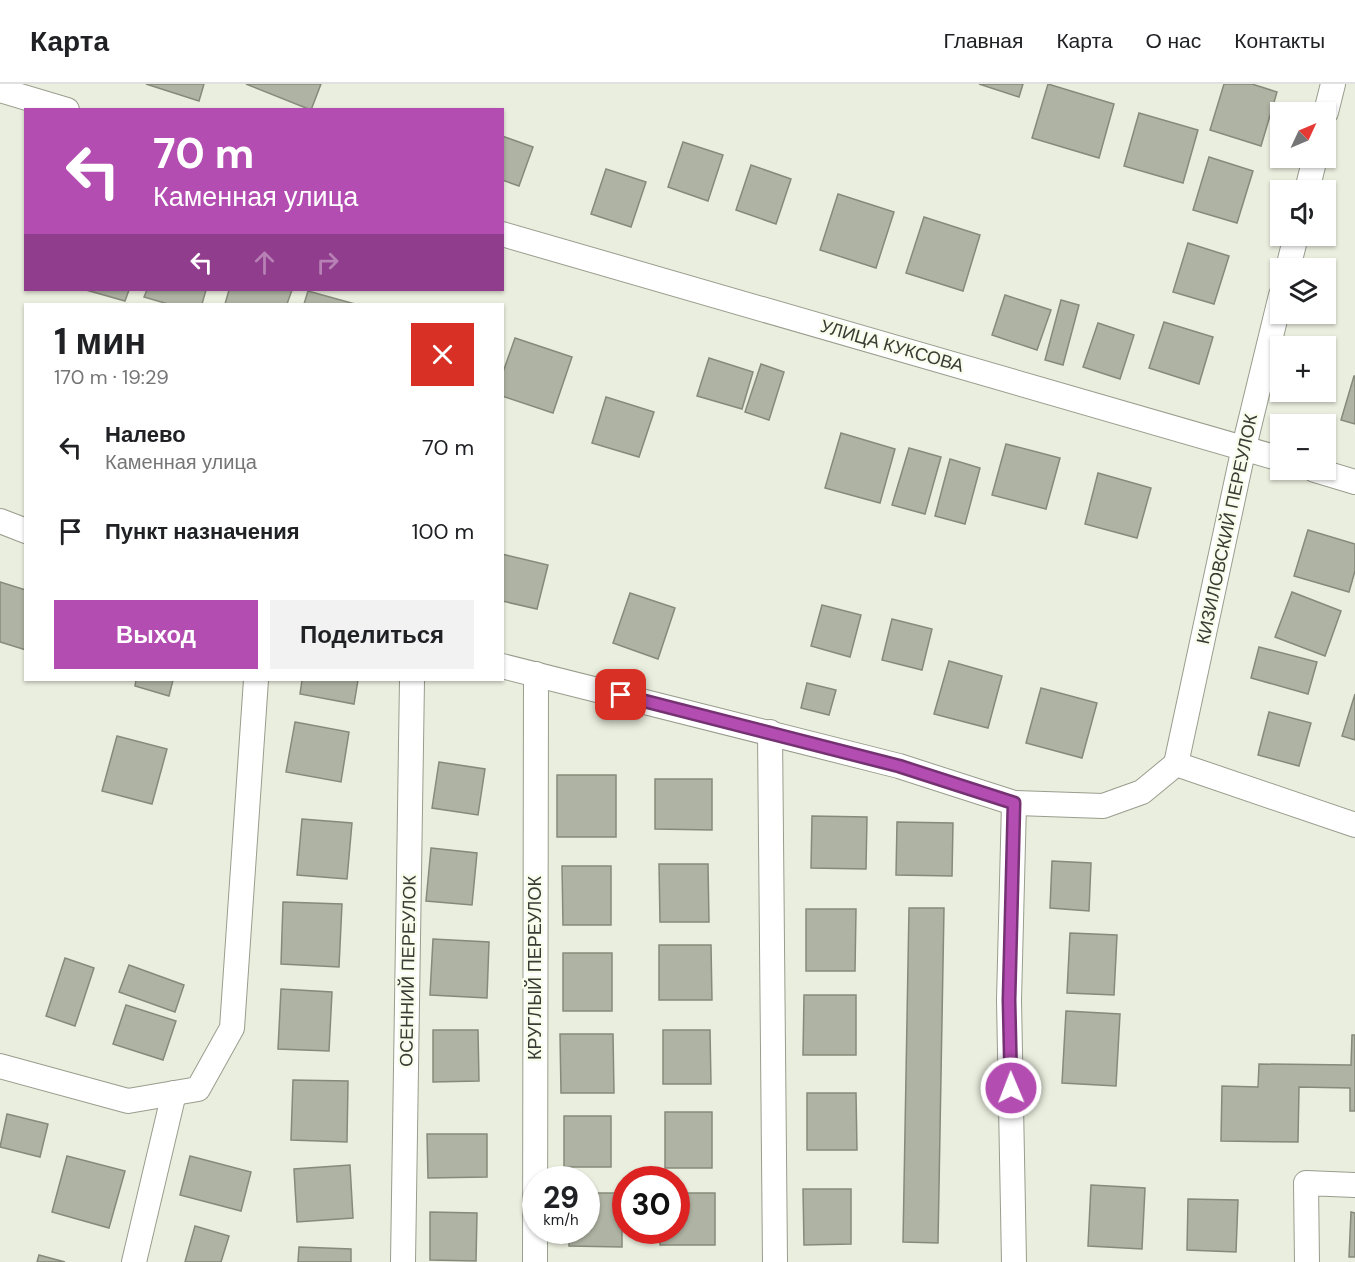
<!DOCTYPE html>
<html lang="ru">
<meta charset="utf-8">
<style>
:root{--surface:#fff;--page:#f2f2f2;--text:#202124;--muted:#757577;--line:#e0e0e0;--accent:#b44db1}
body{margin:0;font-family:"DM Sans",sans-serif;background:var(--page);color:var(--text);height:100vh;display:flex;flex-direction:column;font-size:22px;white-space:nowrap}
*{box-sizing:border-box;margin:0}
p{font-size:20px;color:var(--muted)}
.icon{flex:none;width:33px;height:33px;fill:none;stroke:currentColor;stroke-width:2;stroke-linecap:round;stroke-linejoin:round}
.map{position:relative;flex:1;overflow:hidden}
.details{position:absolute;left:24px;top:219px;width:480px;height:378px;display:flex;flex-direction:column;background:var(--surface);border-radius:0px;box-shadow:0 2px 4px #0004}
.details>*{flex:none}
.top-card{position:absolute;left:24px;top:24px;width:480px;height:183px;border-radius:0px;box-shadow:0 2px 4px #0004;background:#b44db1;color:#fff;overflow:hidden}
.needle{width:39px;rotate:46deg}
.buttons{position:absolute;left:1270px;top:18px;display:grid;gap:12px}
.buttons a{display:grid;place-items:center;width:66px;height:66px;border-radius:0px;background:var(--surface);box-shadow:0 2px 4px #0004;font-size:30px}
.speed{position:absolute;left:522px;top:1082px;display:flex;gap:12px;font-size:30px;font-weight:700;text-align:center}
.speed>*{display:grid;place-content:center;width:78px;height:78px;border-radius:50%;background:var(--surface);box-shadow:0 2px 4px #0004;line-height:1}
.speed small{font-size:15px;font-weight:400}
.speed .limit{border:9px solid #d22;background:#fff;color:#111}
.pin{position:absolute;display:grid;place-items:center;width:51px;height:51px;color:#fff;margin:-26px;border-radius:12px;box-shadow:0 3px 9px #0006}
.me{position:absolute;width:66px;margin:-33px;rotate:359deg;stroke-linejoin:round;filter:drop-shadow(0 0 4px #0008)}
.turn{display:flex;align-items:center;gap:21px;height:126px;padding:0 30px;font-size:27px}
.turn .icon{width:78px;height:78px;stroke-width:2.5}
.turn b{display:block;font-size:42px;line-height:51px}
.lanes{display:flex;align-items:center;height:57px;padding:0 30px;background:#0003;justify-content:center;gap:30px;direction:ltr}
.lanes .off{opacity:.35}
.round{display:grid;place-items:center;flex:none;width:63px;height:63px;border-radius:0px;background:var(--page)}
.headline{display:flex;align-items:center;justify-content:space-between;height:102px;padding:0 30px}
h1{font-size:36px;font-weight:700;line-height:45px}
.primary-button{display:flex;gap:12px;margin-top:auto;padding:12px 30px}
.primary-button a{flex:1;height:69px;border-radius:0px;background:var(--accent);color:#fff;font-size:24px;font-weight:700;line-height:69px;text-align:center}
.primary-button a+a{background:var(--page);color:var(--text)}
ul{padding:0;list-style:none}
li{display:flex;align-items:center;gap:18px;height:84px;padding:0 30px}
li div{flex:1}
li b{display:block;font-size:22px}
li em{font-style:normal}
header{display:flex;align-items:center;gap:36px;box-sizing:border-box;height:84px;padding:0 30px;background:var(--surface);border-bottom:2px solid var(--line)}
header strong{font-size:28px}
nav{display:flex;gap:33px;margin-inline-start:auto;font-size:21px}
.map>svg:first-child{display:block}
.building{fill:#afb3a3;stroke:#868a7a;stroke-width:1.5}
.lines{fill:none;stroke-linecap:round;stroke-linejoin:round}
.minor-casing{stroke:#999d8d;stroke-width:26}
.minor{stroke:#fff;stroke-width:24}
.route-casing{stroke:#753273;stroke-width:15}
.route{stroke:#b44db1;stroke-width:10}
.labels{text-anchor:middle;stroke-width:4.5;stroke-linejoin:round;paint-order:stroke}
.street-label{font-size:18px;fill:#393b34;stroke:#f7fceb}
</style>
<header>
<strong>Карта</strong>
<nav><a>Главная</a><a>Карта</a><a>О нас</a><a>Контакты</a></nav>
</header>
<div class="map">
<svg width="1355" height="1178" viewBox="0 0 1355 1178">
<rect width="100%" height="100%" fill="#eaeede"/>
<!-- building -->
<g class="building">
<polygon points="146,0 204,0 199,17"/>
<polygon points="246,0 321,0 311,26"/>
<polygon points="979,0 1023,0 1019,13"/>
<polygon points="1048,0 1114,20 1099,74 1032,54"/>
<polygon points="1224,0 1252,0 1277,8 1261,62 1210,46"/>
<polygon points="1139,29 1198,46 1183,99 1124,82"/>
<polygon points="502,52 533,63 519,102 502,96"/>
<polygon points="683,58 723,71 708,117 668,103"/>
<polygon points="1209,73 1253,87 1237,139 1193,126"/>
<polygon points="751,81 791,95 776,140 736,126"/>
<polygon points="606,85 646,98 631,143 591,130"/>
<polygon points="838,110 894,128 876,184 820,166"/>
<polygon points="924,133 980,151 963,207 906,189"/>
<polygon points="1188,159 1229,172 1214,220 1173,208"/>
<polygon points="86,206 129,206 125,217"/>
<polygon points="147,206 206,206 202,220 168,220 144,213"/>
<polygon points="229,206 292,206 287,220 225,220"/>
<polygon points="308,207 355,220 304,220"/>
<polygon points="1005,211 1051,226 1037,266 992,251"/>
<polygon points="1061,216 1079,221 1063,281 1045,276"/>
<polygon points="1164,238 1213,253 1199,300 1149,284"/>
<polygon points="1098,239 1134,251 1120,295 1083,283"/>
<polygon points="515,254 572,273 553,329 502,312 502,291"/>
<polygon points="709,274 753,288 742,325 697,312"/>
<polygon points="761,280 784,288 769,336 745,328"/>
<polygon points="1354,292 1355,292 1355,340 1341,336"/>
<polygon points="606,313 654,328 639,373 592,359"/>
<polygon points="841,349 895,365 880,419 825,404"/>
<polygon points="1006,360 1060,374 1046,425 992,411"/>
<polygon points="909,364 941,373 925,430 892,421"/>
<polygon points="950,375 980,384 965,440 935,432"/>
<polygon points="1098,389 1151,404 1137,454 1085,440"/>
<polygon points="1308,446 1355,460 1355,487 1349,508 1294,492"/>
<polygon points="502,470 548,481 537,525 502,517"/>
<polygon points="0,498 26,506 26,566 0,558"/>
<polygon points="1292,508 1341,527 1325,572 1275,553"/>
<polygon points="630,509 675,524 658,575 613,559"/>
<polygon points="822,521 861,531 850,573 811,562"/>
<polygon points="892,535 932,545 922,586 882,576"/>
<polygon points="1259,563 1317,578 1308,610 1251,594"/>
<polygon points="949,577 1002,592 988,644 934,630"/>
<polygon points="136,596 173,596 169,612 135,602"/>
<polygon points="302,596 358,596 354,620 300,610"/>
<polygon points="807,599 836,606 829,631 801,624"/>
<polygon points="1041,604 1097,619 1082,674 1026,659"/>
<polygon points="1355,610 1355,656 1342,652"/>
<polygon points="1269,628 1311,639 1299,682 1258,671"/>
<polygon points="295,638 349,648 341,698 286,688"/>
<polygon points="117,652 167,665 152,720 102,707"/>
<polygon points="439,678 485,685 478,731 432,724"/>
<rect x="557" y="691" width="59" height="62"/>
<polygon points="655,695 712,695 712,746 655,745"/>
<polygon points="812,732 867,733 866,785 811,784"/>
<polygon points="302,735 352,739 347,795 297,791"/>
<polygon points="897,738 953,739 952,792 896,791"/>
<polygon points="431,764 477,769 472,821 426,817"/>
<polygon points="1052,777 1091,779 1089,827 1050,824"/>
<polygon points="659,780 708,780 709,838 660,838"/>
<polygon points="562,782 611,782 611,841 563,841"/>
<polygon points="283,818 342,820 339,883 281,880"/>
<polygon points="909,824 944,824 938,1159 903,1158"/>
<polygon points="806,825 856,825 855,887 806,887"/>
<polygon points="1070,849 1117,851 1114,911 1067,909"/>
<polygon points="433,855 489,858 487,914 430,911"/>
<polygon points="659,861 711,861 712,916 659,916"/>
<rect x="563" y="869" width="49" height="58"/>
<polygon points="65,874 94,884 75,942 46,932"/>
<polygon points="129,881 184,901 175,928 119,908"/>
<polygon points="281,905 332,908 329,967 278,965"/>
<polygon points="804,911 856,911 856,971 803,971"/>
<polygon points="126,921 176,937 163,976 113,960"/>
<polygon points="1066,927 1120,930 1116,1002 1062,999"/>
<polygon points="433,946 478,946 479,997 433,998"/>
<polygon points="663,946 710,946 711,1000 663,1000"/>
<polygon points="560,950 613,950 614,1009 561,1009"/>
<polygon points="1352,951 1355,951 1355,1027 1350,1027 1350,1004 1299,1003 1298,1058 1221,1057 1222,1002 1258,1003 1259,980 1351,981"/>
<polygon points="293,996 348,997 347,1058 291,1056"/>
<polygon points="807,1009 856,1009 857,1066 807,1066"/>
<rect x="665" y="1028" width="47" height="56"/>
<polygon points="7,1030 48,1040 40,1073 0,1063"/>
<rect x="564" y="1032" width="47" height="51"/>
<polygon points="427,1050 487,1050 487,1093 428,1094"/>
<polygon points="67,1072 125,1087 109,1144 52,1128"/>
<polygon points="190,1072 251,1088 241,1127 180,1111"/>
<polygon points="350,1081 353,1134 297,1138 294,1085"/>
<polygon points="1091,1101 1145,1104 1142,1165 1088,1162"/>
<polygon points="803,1105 851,1105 851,1160 804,1161"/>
<polygon points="586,1109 622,1109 622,1163 569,1162 569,1146 586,1146"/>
<polygon points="676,1109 715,1109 715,1161 660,1161 660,1146 676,1146"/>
<polygon points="1188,1115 1238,1116 1236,1168 1187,1166"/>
<polygon points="430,1128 477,1129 476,1177 430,1176"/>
<polygon points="1351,1128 1355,1129 1355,1173 1349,1173"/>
<polygon points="195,1142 229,1152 221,1178 185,1178"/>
<polygon points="299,1163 351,1165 351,1178 298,1178"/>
<polygon points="39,1171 65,1178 37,1178"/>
</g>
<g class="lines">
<!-- minor casing -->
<g class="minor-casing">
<g id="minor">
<polyline points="0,6 67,26"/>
<polyline points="1326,28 1333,0"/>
<polyline points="1307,106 1315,74"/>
<polyline points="502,150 1281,375"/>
<polyline points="1288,184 1296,152"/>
<polyline points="1315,386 1355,398"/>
<polyline points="0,437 26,447"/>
<polyline points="502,582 899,682 1014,719 1103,722 1142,708 1176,680 1355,741"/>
<polyline points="770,648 775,1178"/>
<polyline points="1176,680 1244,363 1281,211"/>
<polyline points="1014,719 1009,916 1014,1178"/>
<polyline points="0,982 128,1017 198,1005 232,944 256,596"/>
<polyline points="134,1178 174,1009"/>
<polyline points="403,1178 412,596"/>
<polyline points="535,1178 536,590"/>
<polyline points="1307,1178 1306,1099 1355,1101"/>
</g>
</g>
<!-- minor -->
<use href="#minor" class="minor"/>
</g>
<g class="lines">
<!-- route casing -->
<g class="route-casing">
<polyline id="route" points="621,611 899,682 1014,719 1009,916 1011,1004"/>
</g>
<!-- route -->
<use href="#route" class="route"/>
</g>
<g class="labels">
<!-- street labels -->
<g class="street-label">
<text transform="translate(892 262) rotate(16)" y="6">УЛИЦА КУКСОВА</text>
<text transform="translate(1227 445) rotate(-78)" y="6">КИЗИЛОВСКИЙ ПЕРЕУЛОК</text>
<text transform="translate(535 884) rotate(-90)" y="6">КРУГЛЫЙ ПЕРЕУЛОК</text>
<text transform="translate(408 887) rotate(-89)" y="6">ОСЕННИЙ ПЕРЕУЛОК</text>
</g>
</g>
</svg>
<div class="buttons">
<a><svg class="needle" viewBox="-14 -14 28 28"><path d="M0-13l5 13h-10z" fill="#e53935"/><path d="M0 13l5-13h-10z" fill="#757577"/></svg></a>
<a><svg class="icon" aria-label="sound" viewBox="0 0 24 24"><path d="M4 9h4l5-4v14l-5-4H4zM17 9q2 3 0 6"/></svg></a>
<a><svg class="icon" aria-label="layers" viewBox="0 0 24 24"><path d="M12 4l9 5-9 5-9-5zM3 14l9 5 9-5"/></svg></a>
<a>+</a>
<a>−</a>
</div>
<div class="speed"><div>29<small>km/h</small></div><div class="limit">30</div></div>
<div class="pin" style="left:621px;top:611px;background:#d93025"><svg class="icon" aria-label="arrive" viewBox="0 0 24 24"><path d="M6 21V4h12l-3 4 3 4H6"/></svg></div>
<svg class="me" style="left:1011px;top:1004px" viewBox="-20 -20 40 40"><circle r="17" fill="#b44db1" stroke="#fff" stroke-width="3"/><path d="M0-11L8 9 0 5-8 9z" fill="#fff"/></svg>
<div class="top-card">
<div class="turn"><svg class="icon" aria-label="left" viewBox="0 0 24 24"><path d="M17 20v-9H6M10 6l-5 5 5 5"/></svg><div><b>70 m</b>Каменная улица</div></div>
<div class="lanes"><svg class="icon" aria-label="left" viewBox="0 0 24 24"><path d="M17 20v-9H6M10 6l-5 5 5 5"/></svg><svg class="icon off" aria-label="ahead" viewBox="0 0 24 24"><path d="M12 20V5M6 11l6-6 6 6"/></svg><svg class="icon off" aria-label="right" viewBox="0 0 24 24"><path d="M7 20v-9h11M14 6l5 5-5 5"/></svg></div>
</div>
<section class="details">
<div class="headline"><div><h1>1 мин</h1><p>170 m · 19:29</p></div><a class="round" style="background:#d93025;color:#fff"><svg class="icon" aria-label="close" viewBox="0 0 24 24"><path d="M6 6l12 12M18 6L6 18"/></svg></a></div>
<ul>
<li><svg class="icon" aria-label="left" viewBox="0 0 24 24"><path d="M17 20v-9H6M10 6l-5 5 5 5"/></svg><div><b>Налево</b><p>Каменная улица</p></div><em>70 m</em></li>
<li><svg class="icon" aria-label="arrive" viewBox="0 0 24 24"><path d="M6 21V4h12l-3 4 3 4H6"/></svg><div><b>Пункт назначения</b></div><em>100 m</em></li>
</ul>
<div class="primary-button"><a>Выход</a><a>Поделиться</a></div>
</section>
</div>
